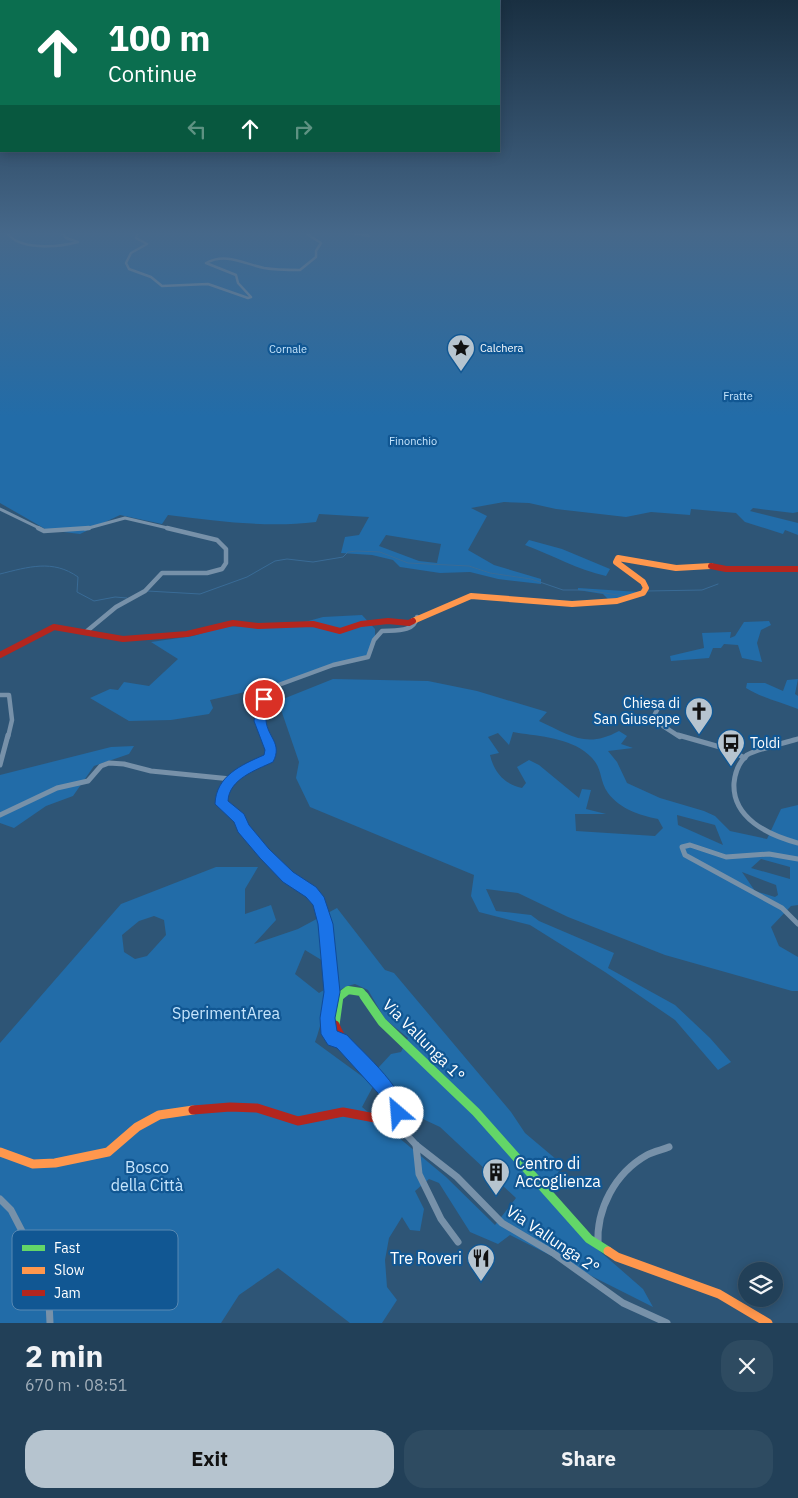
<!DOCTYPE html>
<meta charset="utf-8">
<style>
:root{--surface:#224058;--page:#2e4b61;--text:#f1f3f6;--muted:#a2afba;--line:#3f596e;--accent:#b6c4cf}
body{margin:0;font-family:"IBM Plex Sans",sans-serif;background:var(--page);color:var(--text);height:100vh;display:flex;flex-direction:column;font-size:19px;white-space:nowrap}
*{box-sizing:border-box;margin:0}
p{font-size:16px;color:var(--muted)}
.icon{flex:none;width:28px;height:28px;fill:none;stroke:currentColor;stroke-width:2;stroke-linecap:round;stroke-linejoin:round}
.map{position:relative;height:1323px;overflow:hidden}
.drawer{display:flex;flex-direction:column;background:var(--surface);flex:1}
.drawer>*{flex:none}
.hud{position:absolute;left:0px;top:0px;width:500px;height:152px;box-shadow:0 2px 12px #0003,0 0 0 1px var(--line);background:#0b6e4f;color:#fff;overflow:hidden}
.buttons{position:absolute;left:738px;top:1262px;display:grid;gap:10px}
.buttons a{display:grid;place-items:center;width:45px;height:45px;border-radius:50%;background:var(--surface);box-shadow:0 2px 12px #0003,0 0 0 1px var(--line);font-size:25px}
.pin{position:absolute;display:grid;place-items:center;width:42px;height:42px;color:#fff;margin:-21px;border:2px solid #fff;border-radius:50%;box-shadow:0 1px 5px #0007}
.me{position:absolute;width:55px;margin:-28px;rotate:333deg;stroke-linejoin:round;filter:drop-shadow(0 0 4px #0008)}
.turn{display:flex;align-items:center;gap:18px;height:105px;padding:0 25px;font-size:22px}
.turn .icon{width:65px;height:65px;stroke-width:2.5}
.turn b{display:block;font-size:35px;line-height:42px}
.lanes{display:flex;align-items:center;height:48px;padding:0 25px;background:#0003;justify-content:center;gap:25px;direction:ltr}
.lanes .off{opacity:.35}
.round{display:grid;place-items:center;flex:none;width:52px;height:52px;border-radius:20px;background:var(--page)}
.overview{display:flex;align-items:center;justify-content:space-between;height:85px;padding:0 25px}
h1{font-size:30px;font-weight:800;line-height:38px}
.button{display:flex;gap:10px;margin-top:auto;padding:10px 25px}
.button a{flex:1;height:58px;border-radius:20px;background:var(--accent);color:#111;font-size:20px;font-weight:800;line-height:58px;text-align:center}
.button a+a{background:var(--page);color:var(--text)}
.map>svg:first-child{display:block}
.green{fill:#226ca8;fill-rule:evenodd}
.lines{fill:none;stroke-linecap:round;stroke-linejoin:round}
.stream{stroke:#396b96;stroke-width:1}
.street-far4{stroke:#7791a9;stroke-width:2.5}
.street-far3{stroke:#7791a9;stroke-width:3}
.street-far2{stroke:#7791a9;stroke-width:4.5}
.street-far1{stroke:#7791a9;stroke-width:5}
.street{stroke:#7791a9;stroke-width:7}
.fast-far1{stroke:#63d668;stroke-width:8}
.fast{stroke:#63d668;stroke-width:9}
.slow-far1{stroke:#ff974d;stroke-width:6}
.slow{stroke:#ff974d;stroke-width:9}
.jam-far1{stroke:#b3261e;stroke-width:6}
.jam{stroke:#b3261e;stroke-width:9}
.route{fill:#1a73e8;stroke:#114b97}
.labels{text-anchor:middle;stroke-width:4.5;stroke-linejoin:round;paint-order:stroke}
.far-poi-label{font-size:11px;fill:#fff;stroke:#115793;text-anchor:start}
.far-park-label{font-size:11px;fill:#c6e5fd;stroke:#115793}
.poi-label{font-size:14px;fill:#fff;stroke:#115793;text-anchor:end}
.near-park-label{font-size:16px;fill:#c6e5fd;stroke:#115793}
.near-street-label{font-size:16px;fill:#fff;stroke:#115793}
.near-poi-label{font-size:16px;fill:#fff;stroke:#115793;text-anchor:start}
.key{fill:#115793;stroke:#5889b3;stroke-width:1}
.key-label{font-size:14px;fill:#fff}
</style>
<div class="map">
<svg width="798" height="1323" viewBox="0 0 798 1323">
<rect width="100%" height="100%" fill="#2e5576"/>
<!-- green -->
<g class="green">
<path d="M0,232H798V512L793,513L753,508L750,511L798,523V535L785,530L783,534L745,522L736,513L691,509L690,515L651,512L626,517L556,509L529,503L504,502L471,508L487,516L468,550L494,565L541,579V584L498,579L470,572L440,573L400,567L393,560L372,555L341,553L345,537L359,535L369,517L319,514L316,522C266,528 218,521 168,515L162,524L120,515L80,534L47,530L0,503ZM386,535L441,544L437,563L419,561L379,546Z"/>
<path d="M529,540L562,549L610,569L606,576C578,570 552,555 525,545Z"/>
<polygon points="578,588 639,592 629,598 608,599 603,594 578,590"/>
<polygon points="362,615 375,629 375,642 371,654 267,687 210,700 213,708 209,714 171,720 129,721 90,698 110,689 118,690 124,682 149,686 178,659 151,642 193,636 226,626 283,628 323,617"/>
<polygon points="769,621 771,625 761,630 757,643 762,662 742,658 738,645 724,644 721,648 713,648 709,658 671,661 670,656 704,648 702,633 731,632 730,638 735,636 744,622"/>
<path d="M333,679L428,681L477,691L547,712L539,721C570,735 586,749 619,731L627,736L621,744L633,748L608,751L617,762L627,783L660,798L704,811L715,816L730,831L767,839L781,809L798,805V905L791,906L771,927L779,946L798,957V991H792L665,955L568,917L518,893L486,889L496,911L531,915L539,921L614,953L608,968L675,1005L710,1038L731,1062L718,1070L675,1020L605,972L530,925L479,912L471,896L474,875L310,807L296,778L299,762L278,701ZM513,732C535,736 565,737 584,751C605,766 597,777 608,793C620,809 639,815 658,819L663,828L655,836L576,831L575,814H606L586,809L591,790L582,789L579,798L539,765L529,760L517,767L526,783L522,788C504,784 494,772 490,755L499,753L488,737L498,733L509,745ZM677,815L715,825L723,845L678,825ZM761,859L790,867V879L751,868ZM742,872L776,885L778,895L775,897L755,891Z"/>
<path d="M798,679L795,694L798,696V709C781,702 762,698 746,688L747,683H765L783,691L787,680Z"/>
<polygon points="134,746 129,754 94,766 73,796 46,806 14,828 0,823 0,775 111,747"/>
<path d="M216,867H258L245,889V914L271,905L276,920L254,944L298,929L337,908L385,970L394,973L511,1112L525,1133L563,1165L544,1194L588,1241L643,1289L653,1307L510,1235L498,1244L470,1232L439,1183L429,1179L415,1191L424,1209L420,1231L410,1230L402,1217L389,1238L385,1260L387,1287L397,1300L382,1323H350L278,1268L239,1295L221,1323H0V1043L121,904ZM154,916L164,920L166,935L147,956L135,959L124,952L122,935L139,921ZM305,950L333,967L334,984L319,993L295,974ZM355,984L368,990L385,1019L408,1038L401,1052L391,1054L367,1080L315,1042C325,1016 322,992 355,984ZM378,1077L410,1113L440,1127L516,1198L495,1225L446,1177L362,1107Z"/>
</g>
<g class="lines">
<!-- stream -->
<g class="stream">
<path d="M0,574C28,567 53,559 78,577L77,592L94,601L115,597L127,598"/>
<polyline points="147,591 200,594 247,577 275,561 287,559 313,562 343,557 348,552 357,551 380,552 408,563 469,566 490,573 531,579 563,590 586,590 624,596"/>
<polyline points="648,591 702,590 718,584"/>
</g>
<!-- street-far4 -->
<g class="street-far4">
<path d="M7,232C17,251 60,247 78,242L66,238L61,232"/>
<path d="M139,232L136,238L147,244L131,253L126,263L129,269L151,277L162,286L208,284L248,298L251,297L238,283L236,275L206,263C226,252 244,264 264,268C276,270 288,270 300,270L316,257V251L321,243L304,232"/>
<polyline points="346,232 369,236 361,232"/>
</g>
<!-- street-far3 -->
<g class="street-far3">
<polyline points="0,509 41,529"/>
<polyline points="85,529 125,518 172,529"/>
</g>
<!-- street-far2 -->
<g class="street-far2">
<polyline points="38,528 44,531 89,528"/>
<polyline points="87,631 116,607 145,591 162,573 207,573 222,569 226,563 226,549 217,540 167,528"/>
<polyline points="0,695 9,695 12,720 8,737"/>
<polyline points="658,708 654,716 663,726 680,737"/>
<path d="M266,737L260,721L264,699L273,687L333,665L368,657L374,640L382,631C395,630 414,633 417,617"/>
</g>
<!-- street-far1 -->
<g class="street-far1">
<path d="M265,735L271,750L269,759C247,768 222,777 221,804L240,818L243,828L264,854L288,877L311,892L319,902L327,935L331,997"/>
<polyline points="678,735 727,749 745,758"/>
<path d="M798,739C788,742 754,750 747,755C739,762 735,773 734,783C732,818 768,835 798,843"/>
<polyline points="0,765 8,735"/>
<polyline points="0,815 57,788 88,781 101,766 109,763 124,764 151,771 231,779"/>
<polyline points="798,859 769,854 726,857 690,845 682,847 685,855 782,908 798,924"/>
</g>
<!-- street -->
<g class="street">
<polyline points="331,996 328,1018 329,1034 334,1039 339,1039"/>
<polyline points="396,1117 405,1133 416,1145 457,1177 502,1223 553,1253 623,1303 667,1323"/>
<polyline points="416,1145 419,1174 441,1219 458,1242"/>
<polyline points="0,1199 11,1210 48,1281 50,1323"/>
<path d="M598,1245C596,1209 615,1173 647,1155C654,1151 662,1150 669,1147"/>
</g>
<!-- fast-far1 -->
<polyline class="fast-far1" points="339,997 348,990 361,992 365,997"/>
<!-- fast -->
<g class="fast">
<polyline points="364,996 382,1022 476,1112 589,1239 608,1251"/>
<polyline points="335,1025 339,996"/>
</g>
<!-- slow-far1 -->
<polyline class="slow-far1" points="413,621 471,596 572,604 617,601 643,593 646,588 643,582 616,562 618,558 676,568 711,566"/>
<!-- slow -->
<g class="slow">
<polyline points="0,1152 33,1164 55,1163 108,1152 137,1127 159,1115 193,1110"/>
<polyline points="608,1251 617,1257 719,1294 768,1323"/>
</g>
<!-- jam-far1 -->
<g class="jam-far1">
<polyline points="711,566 726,569 798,569"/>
<polyline points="0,655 54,627 123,639 187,634 233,623 258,626 313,624 340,631 361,624 388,621 409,623 413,621"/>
</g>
<!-- jam -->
<path class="jam" d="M193,1110L230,1107L257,1108L298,1121L343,1112L391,1121L398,1113C384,1078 349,1060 335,1025"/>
</g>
<!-- sky -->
<linearGradient id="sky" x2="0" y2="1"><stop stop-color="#192f41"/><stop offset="0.56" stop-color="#46688a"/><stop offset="1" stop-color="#46688a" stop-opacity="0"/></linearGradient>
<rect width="798" height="417" fill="url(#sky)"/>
<!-- route -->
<path class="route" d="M264,694L270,699C269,705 266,713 266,720C267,737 283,743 273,762C256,770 229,779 228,801L244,814L249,825L269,849L293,872L316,887L324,897L333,924L340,992L335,1018L337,1031L347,1035C362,1052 413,1095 404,1119L398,1121L392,1119L387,1103L337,1048L328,1045L321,1034L320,1018L324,992L318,924L313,905L306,897L283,882L260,858L238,832L234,822L215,804C216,776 241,765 264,755L265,750L254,721L258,699Z"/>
<!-- icons -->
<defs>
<g id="sight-pin" transform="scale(1.4375)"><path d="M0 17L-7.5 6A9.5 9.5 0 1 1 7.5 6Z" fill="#b6c4cf" stroke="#115793"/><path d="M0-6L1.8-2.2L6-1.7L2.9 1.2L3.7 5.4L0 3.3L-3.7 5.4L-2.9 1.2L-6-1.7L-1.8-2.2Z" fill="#111"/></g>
<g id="church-pin" transform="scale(1.4375)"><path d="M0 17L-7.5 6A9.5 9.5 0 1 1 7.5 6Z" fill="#b6c4cf" stroke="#115793"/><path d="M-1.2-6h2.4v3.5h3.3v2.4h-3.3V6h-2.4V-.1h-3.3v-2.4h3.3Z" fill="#111"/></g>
<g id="bus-pin" transform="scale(1.4375)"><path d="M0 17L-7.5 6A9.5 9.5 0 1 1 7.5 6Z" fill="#b6c4cf" stroke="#115793"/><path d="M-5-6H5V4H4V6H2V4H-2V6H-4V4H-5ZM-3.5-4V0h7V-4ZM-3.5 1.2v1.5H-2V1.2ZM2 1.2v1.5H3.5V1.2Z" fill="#111"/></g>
<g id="building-pin" transform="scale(1.4375)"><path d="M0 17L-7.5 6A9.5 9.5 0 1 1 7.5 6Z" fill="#b6c4cf" stroke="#115793"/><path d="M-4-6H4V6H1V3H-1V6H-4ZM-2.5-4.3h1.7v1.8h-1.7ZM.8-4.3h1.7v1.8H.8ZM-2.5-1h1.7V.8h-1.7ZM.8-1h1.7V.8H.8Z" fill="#111"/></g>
<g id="restaurant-pin" transform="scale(1.4375)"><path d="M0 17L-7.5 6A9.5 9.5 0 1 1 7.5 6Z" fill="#b6c4cf" stroke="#115793"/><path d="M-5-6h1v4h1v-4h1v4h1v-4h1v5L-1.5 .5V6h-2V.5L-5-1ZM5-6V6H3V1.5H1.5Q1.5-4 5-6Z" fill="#111"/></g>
</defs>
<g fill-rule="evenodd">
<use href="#sight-pin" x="461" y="348"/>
<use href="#church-pin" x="699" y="711"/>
<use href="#bus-pin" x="731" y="743"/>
<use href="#building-pin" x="496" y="1172"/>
<use href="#restaurant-pin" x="481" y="1258"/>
</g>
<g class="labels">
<!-- far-poi labels -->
<g class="far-poi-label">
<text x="480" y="352">Calchera</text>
</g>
<!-- far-park labels -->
<g class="far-park-label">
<text x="288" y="353">Cornale</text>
<text x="738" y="400">Fratte</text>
<text x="413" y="445">Finonchio</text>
</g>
<!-- poi labels -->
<g class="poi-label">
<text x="680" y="708">Chiesa di<tspan x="680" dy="16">San Giuseppe</tspan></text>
<text x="750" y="748" text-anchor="start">Toldi</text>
</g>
<!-- near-park labels -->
<g class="near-park-label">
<text x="226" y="1019">SperimentArea</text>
<text x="147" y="1173">Bosco<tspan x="147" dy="18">della Città</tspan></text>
</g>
<!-- near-street labels -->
<g class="near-street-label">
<text transform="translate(424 1040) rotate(45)" y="6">Via Vallunga 1°</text>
<text transform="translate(553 1239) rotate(34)" y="6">Via Vallunga 2°</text>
</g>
<!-- near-poi labels -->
<g class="near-poi-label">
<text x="515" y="1169">Centro di<tspan x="515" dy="18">Accoglienza</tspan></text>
<text x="462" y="1264" text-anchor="end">Tre Roveri</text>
</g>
</g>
<!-- legend -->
<rect x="12" y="1230" width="166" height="80" rx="8" class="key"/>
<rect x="22" y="1245" width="23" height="6" fill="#63d668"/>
<rect x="22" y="1267" width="23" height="7" fill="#ff974d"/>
<rect x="22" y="1290" width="23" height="6" fill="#b3261e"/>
<g class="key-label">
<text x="54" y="1253">Fast</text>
<text x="54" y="1275">Slow</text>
<text x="54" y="1298">Jam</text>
</g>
</svg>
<div class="buttons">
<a><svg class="icon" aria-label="layers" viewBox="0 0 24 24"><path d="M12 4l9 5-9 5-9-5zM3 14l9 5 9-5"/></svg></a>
</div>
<div class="pin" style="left:264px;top:699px;background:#d93025"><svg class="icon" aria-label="arrive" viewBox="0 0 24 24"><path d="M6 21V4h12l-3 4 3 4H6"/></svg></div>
<svg class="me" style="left:398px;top:1113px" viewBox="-20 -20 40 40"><circle r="19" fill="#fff"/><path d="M0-13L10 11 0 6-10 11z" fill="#1a73e8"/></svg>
<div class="hud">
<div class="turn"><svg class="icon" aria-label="ahead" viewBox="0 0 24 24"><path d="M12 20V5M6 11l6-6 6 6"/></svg><div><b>100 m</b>Continue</div></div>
<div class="lanes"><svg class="icon off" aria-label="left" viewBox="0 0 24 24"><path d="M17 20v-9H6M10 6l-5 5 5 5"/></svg><svg class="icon" aria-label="ahead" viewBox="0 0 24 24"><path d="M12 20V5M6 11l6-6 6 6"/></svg><svg class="icon off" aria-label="right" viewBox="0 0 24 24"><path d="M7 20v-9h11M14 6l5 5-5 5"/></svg></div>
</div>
</div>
<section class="drawer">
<div class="overview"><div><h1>2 min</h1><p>670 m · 08:51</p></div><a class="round"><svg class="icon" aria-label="close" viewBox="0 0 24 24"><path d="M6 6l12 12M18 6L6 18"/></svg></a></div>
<div class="button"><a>Exit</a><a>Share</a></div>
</section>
